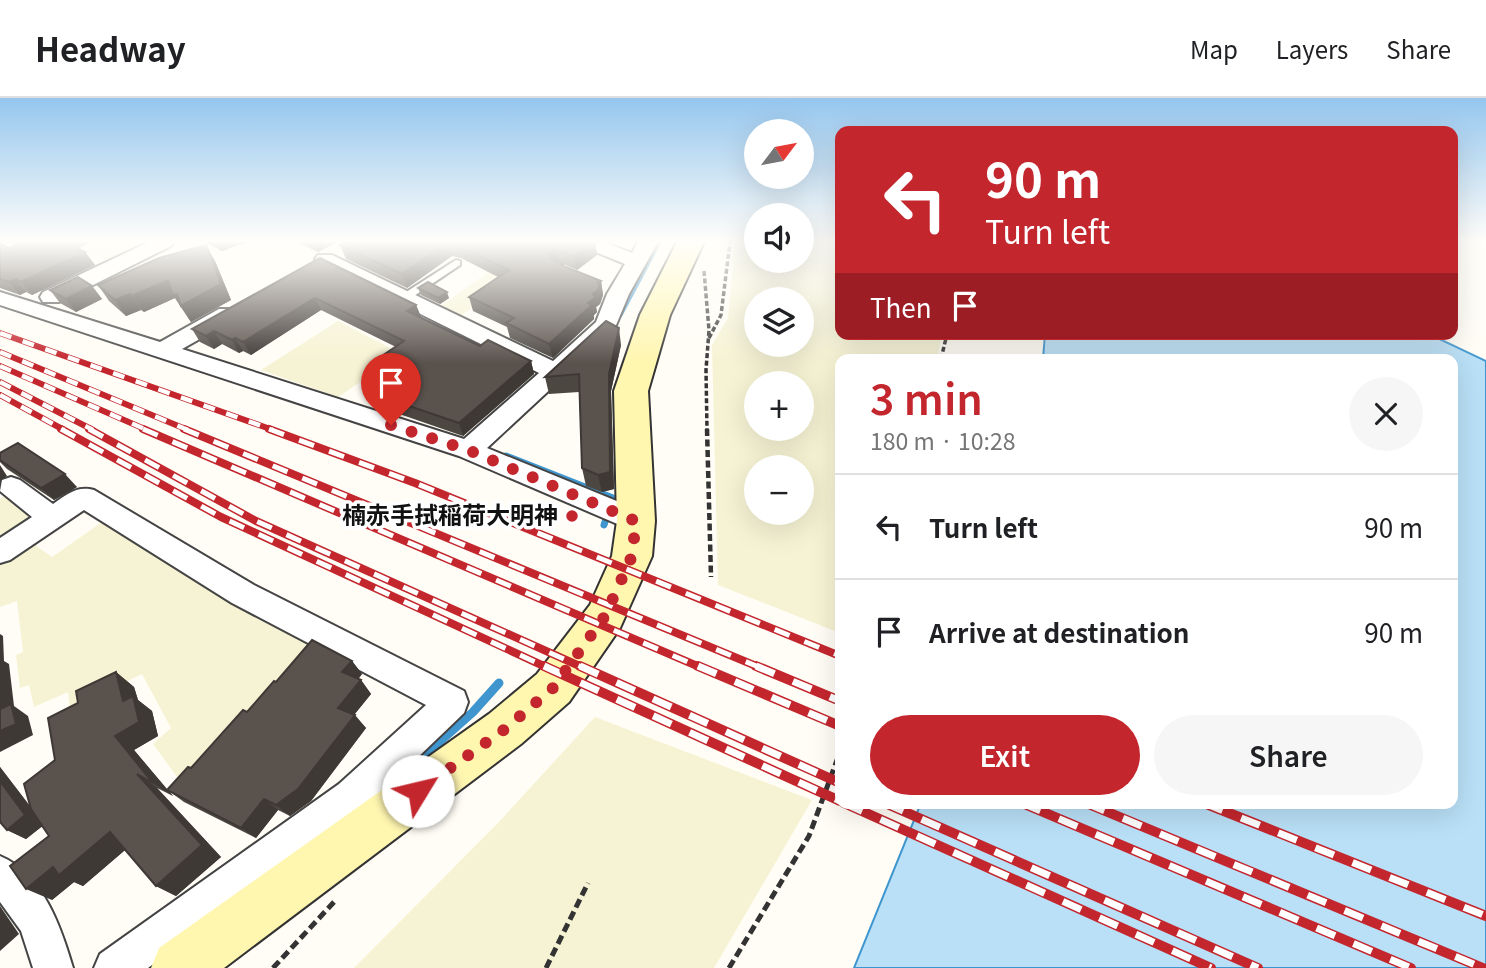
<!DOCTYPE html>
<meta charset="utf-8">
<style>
:root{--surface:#fff;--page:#f6f6f6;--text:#202124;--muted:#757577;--line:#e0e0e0;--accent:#c4262e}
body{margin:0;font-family:Georgia,"Noto Sans JP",serif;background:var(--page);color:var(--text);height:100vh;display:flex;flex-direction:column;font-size:26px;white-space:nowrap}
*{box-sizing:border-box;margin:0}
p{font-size:23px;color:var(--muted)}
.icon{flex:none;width:38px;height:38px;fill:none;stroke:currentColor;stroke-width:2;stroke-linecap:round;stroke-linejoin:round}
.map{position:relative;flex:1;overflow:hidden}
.sheet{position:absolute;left:835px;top:256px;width:623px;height:455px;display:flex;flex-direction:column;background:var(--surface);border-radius:14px;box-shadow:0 7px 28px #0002}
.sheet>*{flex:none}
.hud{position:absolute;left:835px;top:28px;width:623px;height:214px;border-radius:14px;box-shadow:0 7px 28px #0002;background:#c4262e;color:#fff;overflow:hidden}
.needle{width:46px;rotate:58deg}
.controls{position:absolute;left:744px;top:21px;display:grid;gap:14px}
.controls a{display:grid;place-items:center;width:70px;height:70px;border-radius:50%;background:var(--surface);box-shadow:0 7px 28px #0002;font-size:35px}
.pin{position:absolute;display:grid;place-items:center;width:60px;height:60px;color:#fff;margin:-72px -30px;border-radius:50% 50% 50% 0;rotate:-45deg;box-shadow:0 0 7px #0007}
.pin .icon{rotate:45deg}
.me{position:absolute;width:77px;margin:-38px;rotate:54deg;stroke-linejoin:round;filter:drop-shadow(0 0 5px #0008)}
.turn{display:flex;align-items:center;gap:24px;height:147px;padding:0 35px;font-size:32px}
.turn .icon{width:91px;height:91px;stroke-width:2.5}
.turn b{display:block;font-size:49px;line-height:60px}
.then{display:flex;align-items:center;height:66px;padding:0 35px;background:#0003;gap:14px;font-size:26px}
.round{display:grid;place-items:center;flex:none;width:74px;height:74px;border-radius:37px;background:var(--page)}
.head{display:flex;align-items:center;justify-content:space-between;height:119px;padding:0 35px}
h1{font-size:42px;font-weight:600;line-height:52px;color:var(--accent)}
.primary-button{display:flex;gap:14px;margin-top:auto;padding:14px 35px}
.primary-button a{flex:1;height:80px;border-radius:42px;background:var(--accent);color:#fff;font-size:28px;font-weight:600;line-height:80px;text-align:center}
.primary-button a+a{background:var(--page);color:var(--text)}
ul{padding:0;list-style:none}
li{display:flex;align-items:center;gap:21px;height:105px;padding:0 35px;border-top:2px solid var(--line)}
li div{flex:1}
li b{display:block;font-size:26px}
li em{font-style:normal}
header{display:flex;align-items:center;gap:42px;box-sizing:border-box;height:98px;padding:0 35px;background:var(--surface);border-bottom:2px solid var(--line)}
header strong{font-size:33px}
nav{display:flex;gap:38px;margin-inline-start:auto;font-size:24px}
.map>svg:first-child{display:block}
.farmland{fill:#f6f3d4;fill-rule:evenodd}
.water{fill:#b9e0f7;stroke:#3f96cf;stroke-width:2}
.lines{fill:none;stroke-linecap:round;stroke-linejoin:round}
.stream-far2{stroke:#3f96cf;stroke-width:5}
.stream-far1{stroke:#3f96cf;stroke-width:7}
.stream{stroke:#3f96cf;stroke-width:9}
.service-casing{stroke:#444;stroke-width:4}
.minor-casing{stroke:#444;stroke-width:4}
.secondary-casing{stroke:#333;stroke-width:4}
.path-far2{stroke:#333;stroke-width:3.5;stroke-dasharray:5 2.5;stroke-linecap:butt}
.path-far1{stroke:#333;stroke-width:4.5;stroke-dasharray:7 3.5;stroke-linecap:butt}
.path{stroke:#333;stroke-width:5;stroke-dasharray:9 4.5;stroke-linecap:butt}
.service{fill:#fff;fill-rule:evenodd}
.minor{fill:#fff;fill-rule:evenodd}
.secondary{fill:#fff6b0;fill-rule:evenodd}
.rail-far2-casing{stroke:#c4262e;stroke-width:6}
.rail-far1-casing{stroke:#c4262e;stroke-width:8}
.rail-casing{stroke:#c4262e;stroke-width:10}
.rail-far2{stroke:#fff;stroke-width:4.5;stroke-dasharray:12;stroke-linecap:butt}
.rail-far1{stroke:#fff;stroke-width:5;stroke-dasharray:16;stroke-linecap:butt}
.rail{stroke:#fff;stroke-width:7;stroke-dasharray:20;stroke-linecap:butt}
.wall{fill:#4d4742}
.shaded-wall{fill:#3f3936}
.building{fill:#5a524d;stroke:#3f3936;stroke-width:2}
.route{stroke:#c4262e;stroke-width:12;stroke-dasharray:0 21.6}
.poi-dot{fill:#c4262e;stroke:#fff;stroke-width:2.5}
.labels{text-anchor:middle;stroke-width:7;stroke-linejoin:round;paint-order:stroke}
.poi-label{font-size:24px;font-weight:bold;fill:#111;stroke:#fff;text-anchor:end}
</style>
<header>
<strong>Headway</strong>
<nav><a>Map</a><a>Layers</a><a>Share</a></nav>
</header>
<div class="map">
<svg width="1486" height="870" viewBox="0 0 1486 870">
<rect width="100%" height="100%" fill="#fffdf5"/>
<!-- farmland -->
<g class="farmland">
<polygon points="96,144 158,144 111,166 85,148"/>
<path d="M735,144H756V163H802V144H840V236H942L937,261H840V535L718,487L712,247L728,220ZM802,201V247H756V201ZM802,285V331H756V285ZM802,369V415H756V369Z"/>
<polygon points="497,168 517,179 460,218 438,210"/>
<polygon points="338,223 402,256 338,299 261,272"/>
<polygon points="5,398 35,422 0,445 0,401"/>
<polygon points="105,422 327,546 186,691 153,646 171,630 142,576 70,611 68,594 34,609 29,587 20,590 16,557 23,554 17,503 0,509 0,460 28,442 52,459"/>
<polygon points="595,619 812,702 714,870 354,870 498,725"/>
</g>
<!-- water -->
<polygon class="water" points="1045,236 1429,236 1486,263 1486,870 854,870 921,705 1452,705 1452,261 1043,261"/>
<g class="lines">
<!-- stream-far2 -->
<polyline class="stream-far2" points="620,217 659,144"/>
<!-- stream-far1 -->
<polyline class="stream-far1" points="506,358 613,400 604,427"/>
<!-- stream -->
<polyline class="stream" points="393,685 473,614 499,585"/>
<!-- service casing -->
<g class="service-casing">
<g id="service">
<polygon points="0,144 9,144 28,159 19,161 0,146"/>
<polygon points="456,162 460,163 460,167 408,202 400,202 400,198"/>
</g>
</g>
<!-- minor casing -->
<g class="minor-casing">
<g id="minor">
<polygon points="149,144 174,144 171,148 59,204 43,204 40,199 43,194"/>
<polygon points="578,144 604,144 632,155 638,144 658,144 629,196 614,232 487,350 646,415 650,423 646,431 636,434 459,358 0,207 0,194 160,244 219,211 235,211 238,216 235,221 182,251 464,341 539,275 318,165 315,161 318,157 332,157 553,263 596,224 607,196 625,166 581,148"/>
<path d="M11,379L20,382L53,406C66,397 77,387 94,392L254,487L464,593L468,604L464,615L365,710L148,870H94L100,856L339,686L426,607L232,505L84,412L10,462L0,465V440L32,419L0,393L2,382Z"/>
<path d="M0,758C43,776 61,829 73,870H33L21,833L0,804Z"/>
</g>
</g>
<!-- secondary casing -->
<g class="secondary-casing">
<polygon id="secondary" points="677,144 704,144 670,217 648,293 655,423 652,458 620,530 569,604 521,646 224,870 151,870 159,850 489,616 537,576 590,507 612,458 617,423 614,293 640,217"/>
</g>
<!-- path-far2 -->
<g class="path-far2">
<polyline points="704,173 709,232 706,272 707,332"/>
<polyline points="709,240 721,217 730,144"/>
<polyline points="941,261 947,236"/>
</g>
<!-- path-far1 -->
<polyline class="path-far1" points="707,331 711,479"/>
<!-- path -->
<g class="path">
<polyline points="273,870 334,804"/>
<polyline points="546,870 588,785"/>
<polyline points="729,870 809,738 840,654"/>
</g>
<!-- service -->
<use href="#service" class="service"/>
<!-- minor -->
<use href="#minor" class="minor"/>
<!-- secondary -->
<use href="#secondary" class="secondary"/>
<!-- rail-far2 casing -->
<g class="rail-far2-casing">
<g id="rail-far2">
<polyline points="0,235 273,332"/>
<polyline points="0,254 188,332"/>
<polyline points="0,268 147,332"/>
<polyline points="0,284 93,332"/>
<polyline points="0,297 64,332"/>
</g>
</g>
<!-- rail-far1 casing -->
<g class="rail-far1-casing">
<g id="rail-far1">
<polyline points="61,331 221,419 548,570"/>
<polyline points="89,331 256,423 584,570"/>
<polyline points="143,331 702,570"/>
<polyline points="184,331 761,570"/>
<polyline points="269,331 415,385 840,558"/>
</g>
</g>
<!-- rail casing -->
<g class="rail-casing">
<g id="rail">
<polyline points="544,568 840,703"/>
<polyline points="580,568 840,685"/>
<polyline points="698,568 840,628"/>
<polyline points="756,568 840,603"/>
<polyline points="844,705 1211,870"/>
<polyline points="885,705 1258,870"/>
<polyline points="1022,705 1411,870"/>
<polyline points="1086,705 1483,870"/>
<polyline points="1204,705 1486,818"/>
</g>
</g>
<!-- rail-far2 -->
<use href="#rail-far2" class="rail-far2"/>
<!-- rail-far1 -->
<use href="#rail-far1" class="rail-far1"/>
<!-- rail -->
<use href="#rail" class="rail"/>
</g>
<!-- wall -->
<g class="wall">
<polygon points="0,144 7,150 18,148 13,144 91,144 78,150 85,154 95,167 32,197 26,194 20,197 0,190"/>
<polygon points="205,144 247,144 222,153"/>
<polygon points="297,144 337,144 318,154"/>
<polygon points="345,144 595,144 597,157 577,172 563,166 563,168 601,183 603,197 600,206 596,209 597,214 594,217 594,221 553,260 510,240 507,229 473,213 469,199 498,179 461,160 452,158 407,190 346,161 340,147"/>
<polygon points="320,160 416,207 421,219 480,248 531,263 534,276 463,338 379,309 374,296 394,281 382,275 376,262 396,249 321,212 251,257 243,253 239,255 222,246 214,251 200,244 192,231"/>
<polygon points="215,163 231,202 191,224 175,200 144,214 141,212 126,218 109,203 98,187"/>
<polygon points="92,188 102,201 76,214 60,205 50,192"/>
<polygon points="418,190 449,200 440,206 421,197"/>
<polygon points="621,247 611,293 614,391 602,394 586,388 582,370 579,294 549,296 545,279"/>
<polygon points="0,355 77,389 54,402 7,371 0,364"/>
<polygon points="352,563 362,576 358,581 361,582 371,596 354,617 366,630 311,703 290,718 278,712 256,740 184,704 169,693 173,698 157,690 221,759 176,798 156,788 125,752 83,788 74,784 52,802 49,738 42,728 26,741 7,732 0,724 0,669 30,708 55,662 78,605 116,574 134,589 138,602 152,613 158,638 134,652 167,692 191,670 276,584"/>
</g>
<!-- shaded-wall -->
<g class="shaded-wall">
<polygon points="61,144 91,144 69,155"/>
<polygon points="217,144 247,144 222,153"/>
<polygon points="313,144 337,144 318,154"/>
<polygon points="448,144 452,158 407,190 402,176"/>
<polygon points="595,144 597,157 577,172 574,158"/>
<polygon points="206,147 215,163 231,202 191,224 175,200 144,214 132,198 168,182"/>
<polygon points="556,151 559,165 550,169 548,155"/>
<polygon points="85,154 95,167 32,197 21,184"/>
<polygon points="15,181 26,194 20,197 9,184"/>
<polygon points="601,183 603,197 600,206 596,209 597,214 594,217 594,221 553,260 549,246 593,196 598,185"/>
<polygon points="92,188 102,201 76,214 66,201"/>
<polygon points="447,194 449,200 440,206 438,200"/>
<polygon points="130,196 141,212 126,218 115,202"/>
<polygon points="315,200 321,212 251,257 243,244"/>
<polygon points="416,207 421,219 407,213"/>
<polygon points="619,230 621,247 611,293 614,391 602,394 598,377 609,276"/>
<polygon points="214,233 222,246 214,251 206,238"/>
<polygon points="235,240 243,253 239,255 232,242"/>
<polygon points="531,263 534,276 463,338 459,325"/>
<polygon points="0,367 7,378 0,383"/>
<polygon points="65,376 77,389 54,402 41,390"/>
<polygon points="0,536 3,538 4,563 9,566 14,608 28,618 33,637 0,654"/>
<polygon points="352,563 362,576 353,588 342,574"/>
<polygon points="116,574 134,589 138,602 152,613 158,638 134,652 173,698 153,685 115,638 123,603"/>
<polygon points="361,582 371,596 349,623 338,610"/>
<polygon points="355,617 366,630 311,703 290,718 276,707"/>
<polygon points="0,669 44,727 26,741 7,732 0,683"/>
<polygon points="137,676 157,690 221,759 176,798 156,788"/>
<polygon points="264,701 278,712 256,740 241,730"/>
<polygon points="110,734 131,747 83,788 74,784 52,802 26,791 53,769"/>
<polygon points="0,808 19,836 0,853"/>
</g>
<!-- building -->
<g class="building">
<polygon points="0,144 7,150 18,148 20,145 18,144 64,144 85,154 21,184 15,181 9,184 0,181"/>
<polygon points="345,144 595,144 574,158 556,151 548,155 550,160 563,166 561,167 601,183 598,185 600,186 598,192 593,196 595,200 588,205 592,207 549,246 506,225 514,220 469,199 509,172 456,147 448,144 402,176 340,147"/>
<polygon points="206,147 221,186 181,208 177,196 173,197 168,182 132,198 130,196 115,202 98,187 159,160"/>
<polygon points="320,160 416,207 407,213 480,248 488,242 531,263 459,325 374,296 402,276 376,262 404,243 315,200 243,244 235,240 232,242 214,233 206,238 192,231"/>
<polygon points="78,179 92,188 66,201 50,192"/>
<polygon points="428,184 447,194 438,200 418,190"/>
<polygon points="606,223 619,230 609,276 610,374 598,377 582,370 579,276 545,279"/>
<polygon points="18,345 65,376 41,390 0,362 0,355"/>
<polygon points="312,542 352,563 342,574 361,582 338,610 355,617 298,691 276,707 264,701 241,730 167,692 188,669 191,670 243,612 247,614 274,583 276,584"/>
<polygon points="116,574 123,603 133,598 139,624 115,638 153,685 137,676 202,747 156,788 110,734 59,777 53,769 26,791 10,768 49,738 31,711 24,686 55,662 48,620 78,605 76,593"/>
<polygon points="11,606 16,626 0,633 0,611"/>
<polygon points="0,683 25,717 7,732 0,724"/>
</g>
<!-- sky -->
<linearGradient id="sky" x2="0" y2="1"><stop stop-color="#95c6ee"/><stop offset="0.54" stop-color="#fffefa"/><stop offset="1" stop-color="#fffefa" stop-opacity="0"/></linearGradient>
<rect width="1486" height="265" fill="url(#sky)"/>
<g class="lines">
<!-- route -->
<polyline class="route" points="391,327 468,352 636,423 632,458 605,518 553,590 505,631 418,693"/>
</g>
<!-- markers -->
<circle class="poi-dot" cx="572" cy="418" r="7"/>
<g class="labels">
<!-- poi labels -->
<g class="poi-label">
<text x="558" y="426">楠赤手拭稲荷大明神</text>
</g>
</g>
</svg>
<div class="controls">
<a><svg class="needle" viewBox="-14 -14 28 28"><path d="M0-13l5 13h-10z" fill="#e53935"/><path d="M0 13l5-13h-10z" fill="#757577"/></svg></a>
<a><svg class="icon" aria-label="sound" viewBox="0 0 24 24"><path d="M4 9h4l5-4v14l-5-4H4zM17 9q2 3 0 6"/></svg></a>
<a><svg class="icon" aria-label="layers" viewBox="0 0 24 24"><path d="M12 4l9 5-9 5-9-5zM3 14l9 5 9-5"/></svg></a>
<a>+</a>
<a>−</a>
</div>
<div class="pin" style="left:391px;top:327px;background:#d93025"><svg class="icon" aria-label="arrive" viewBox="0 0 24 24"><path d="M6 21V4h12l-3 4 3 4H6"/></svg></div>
<svg class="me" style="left:418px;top:693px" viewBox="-20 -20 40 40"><circle r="19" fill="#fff"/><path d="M0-13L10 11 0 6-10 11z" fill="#c4262e"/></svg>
<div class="hud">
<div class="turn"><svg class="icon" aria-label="left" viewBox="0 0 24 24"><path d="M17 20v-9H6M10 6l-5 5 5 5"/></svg><div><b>90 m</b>Turn left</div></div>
<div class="then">Then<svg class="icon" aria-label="arrive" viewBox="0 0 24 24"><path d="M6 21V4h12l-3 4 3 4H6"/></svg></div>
</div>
<section class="sheet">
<div class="head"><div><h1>3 min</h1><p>180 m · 10:28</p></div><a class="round"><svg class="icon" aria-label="close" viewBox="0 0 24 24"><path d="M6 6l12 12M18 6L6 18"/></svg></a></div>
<ul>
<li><svg class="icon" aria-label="left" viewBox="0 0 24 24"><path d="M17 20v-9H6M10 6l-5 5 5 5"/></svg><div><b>Turn left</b></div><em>90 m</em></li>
<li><svg class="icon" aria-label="arrive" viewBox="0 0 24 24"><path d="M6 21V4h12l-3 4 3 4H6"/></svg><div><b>Arrive at destination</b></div><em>90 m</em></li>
</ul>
<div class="primary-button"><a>Exit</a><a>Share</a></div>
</section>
</div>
